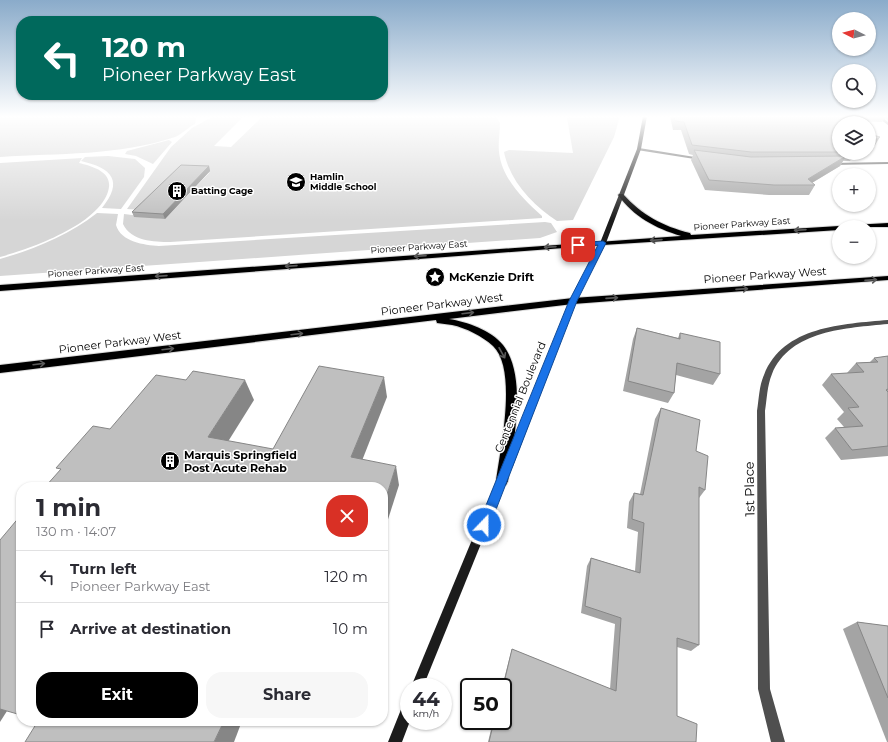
<!DOCTYPE html>
<meta charset="utf-8">
<style>
:root{--surface:#fff;--page:#f7f7f7;--text:#2b2b33;--muted:#7c7c81;--line:#e1e1e2;--accent:#000}
body{margin:0;font-family:Montserrat,sans-serif;background:var(--page);color:var(--text);height:100vh;display:flex;flex-direction:column;font-size:15px;white-space:nowrap}
*{box-sizing:border-box;margin:0}
p{font-size:13px;color:var(--muted)}
.icon{flex:none;width:22px;height:22px;fill:none;stroke:currentColor;stroke-width:2;stroke-linecap:round;stroke-linejoin:round}
.map{position:relative;flex:1;overflow:hidden}
.sheet{position:absolute;left:16px;top:482px;width:372px;height:244px;display:flex;flex-direction:column;background:var(--surface);border-radius:16px;box-shadow:0 1px 3px #0004}
.sheet>*{flex:none}
.guide{position:absolute;left:16px;top:16px;width:372px;height:84px;border-radius:16px;box-shadow:0 1px 3px #0004;background:#00695c;color:#fff;overflow:hidden}
.needle{width:26px;rotate:276deg}
.buttons{position:absolute;left:832px;top:12px;display:grid;gap:8px}
.buttons a{display:grid;place-items:center;width:44px;height:44px;border-radius:50%;background:var(--surface);box-shadow:0 1px 3px #0004;font-size:20px}
.speed{position:absolute;left:400px;top:678px;display:flex;gap:8px;font-size:20px;font-weight:700;text-align:center}
.speed>*{display:grid;place-content:center;width:52px;height:52px;border-radius:50%;background:var(--surface);box-shadow:0 1px 3px #0004;line-height:1}
.speed small{font-size:10px;font-weight:400}
.speed .limit{border:2px solid #111;border-radius:6px;background:#fff;color:#111}
.pin{position:absolute;display:grid;place-items:center;width:34px;height:34px;color:#fff;margin:-17px;border-radius:8px;box-shadow:0 2px 6px #0006}
.me{position:absolute;width:44px;margin:-22px;rotate:22deg;stroke-linejoin:round;filter:drop-shadow(0 0 3px #0008)}
.turn{display:flex;align-items:center;gap:14px;height:84px;padding:0 20px;font-size:18px}
.turn .icon{width:52px;height:52px;stroke-width:2.5}
.turn b{display:block;font-size:28px;line-height:34px}
.round{display:grid;place-items:center;flex:none;width:42px;height:42px;border-radius:16px;background:var(--page)}
.summary{display:flex;align-items:center;justify-content:space-between;height:68px;padding:0 20px}
h1{font-size:24px;font-weight:700;line-height:30px}
.action{display:flex;gap:8px;margin-top:auto;padding:8px 20px}
.action a{flex:1;height:46px;border-radius:16px;background:var(--accent);color:#fff;font-size:16px;font-weight:700;line-height:46px;text-align:center}
.action a+a{background:var(--page);color:var(--text)}
ul{padding:0;list-style:none}
li{display:flex;align-items:center;gap:12px;height:52px;padding:0 20px;border-top:1px solid var(--line)}
li div{flex:1}
li b{display:block;font-size:15px}
li em{font-style:normal}
.map>svg:first-child{display:block}
.green{fill:#d6d6d6}
.lines{fill:none;stroke-linecap:round;stroke-linejoin:round}
.primary-casing{stroke:#dbdbdb;stroke-width:2}
.street{fill:#4f4f4f;fill-rule:evenodd}
.secondary{fill:#1c1c1c;fill-rule:evenodd}
.primary{fill:#000;fill-rule:evenodd}
.wall{fill:#a4a4a4}
.shaded-wall{fill:#868686}
.building{fill:#bfbfbf;stroke:#868686}
.oneway{stroke:#595959}
.route{fill:#1a73e8;stroke:#114b97}
.labels{text-anchor:middle;stroke-width:3;stroke-linejoin:round;paint-order:stroke}
.far-poi-label{font-size:9px;font-weight:bold;fill:#000;stroke:#fff;text-anchor:start}
.far-street-label{font-size:9px;fill:#000;stroke:#fff}
.street-label{font-size:11px;fill:#000;stroke:#fff}
.poi-label{font-size:11px;font-weight:bold;fill:#000;stroke:#fff;text-anchor:start}
.near-street-label{font-size:13px;fill:#000;stroke:#fff}
</style>
<div class="map">
<svg width="888" height="742" viewBox="0 0 888 742">
<rect width="100%" height="100%" fill="#fff"/>
<!-- green -->
<g class="green">
<path d="M0,116H196V117L195,124C188,127 181,135 175,137C118,156 59,153 0,157Z"/>
<path d="M214,116H244L214,146L231,147L263,116H495L500,123C500,132 498,141 499,152C502,179 523,199 542,216V218L170,242C154,242 131,241 123,224L124,214L165,219L210,172L142,210L127,209L171,147L192,128Z"/>
<path d="M583,116H620L614,137L573,220L557,221C533,205 510,182 504,152L509,150L573,153L567,117L583,118Z"/>
<polygon points="169,140 172,142 153,164 136,156 125,154 127,151"/>
<path d="M108,156L135,159L145,168L144,177L121,209L102,208C124,181 112,168 81,161L85,157Z"/>
<path d="M82,158L79,163C91,166 111,171 109,187C104,223 30,249 0,257V163Z"/>
<path d="M97,213L118,214L116,225C121,242 144,245 159,246L545,222L551,223L557,232L540,238L0,276V259C35,249 69,235 97,213Z"/>
</g>
<g class="lines">
<!-- primary casing -->
<g class="primary-casing">
<g id="primary">
<path d="M619,194H623C642,215 662,226 690,233L691,235L839,226L842,227H839V230L603,245L0,291V285L681,236C655,228 634,217 618,195Z"/>
<polygon points="888,223 888,227 848,227 852,225"/>
<path d="M888,276V280L573,304L449,319C467,322 491,330 503,345C528,377 513,444 508,481L506,485L502,486L498,485L496,481C500,450 518,370 493,346C482,336 466,328 452,325C447,324 442,324 437,323L436,320L0,373V365L573,298Z"/>
</g>
</g>
<!-- street -->
<g class="street">
<polygon points="881,116 888,122 888,125 876,116"/>
<polygon points="639,148 701,158 703,159 701,160 637,150 637,149"/>
<polygon points="888,162 888,164 831,165 829,164 831,163"/>
<path d="M888,320V324C847,328 790,330 772,374C767,386 767,399 765,411L770,689L785,742H771L758,689L757,411C759,399 759,386 764,375C783,326 843,324 888,320Z"/>
</g>
<!-- secondary -->
<g class="secondary">
<polygon points="643,116 647,116 641,149 606,243 576,301 513,466 511,469 508,470 505,469 503,466 570,301 600,243 637,149"/>
<polygon points="503,473 506,474 508,477 423,687 411,687 498,477 500,474"/>
<polygon points="409,700 409,721 410,721 402,742 388,742 404,702"/>
</g>
<!-- primary -->
<use href="#primary" class="primary"/>
</g>
<!-- wall -->
<g class="wall">
<polygon points="670,116 888,116 888,121 885,118 882,122 858,121 839,123 839,153 862,153 849,161 843,161 840,166 812,183 815,185 809,195 769,195 705,190 691,160 693,155 689,154 681,130 673,130"/>
<polygon points="209,166 210,171 165,219 134,217 132,212"/>
<polygon points="637,328 678,338 680,333 720,374 713,385 676,375 674,393 668,403 623,391 633,339"/>
<polygon points="888,356 888,456 841,460 825,438 835,428 844,427 837,419 844,412 822,385 831,374 847,373 856,363 870,362 874,358"/>
<polygon points="661,408 696,451 705,490 699,498 699,645 691,651 677,647 677,716 696,742 488,742 493,721 503,721 503,687 502,687 510,656 512,649 610,689 615,624 581,613 587,566 591,558 635,571 638,532 627,528 629,502 634,493 640,494 655,419"/>
<polygon points="857,622 888,626 888,742 887,742 843,629"/>
</g>
<!-- shaded-wall -->
<g class="shaded-wall">
<polygon points="880,137 875,145 869,149 869,143"/>
<polygon points="854,153 862,153 849,161"/>
<polygon points="846,156 840,166 808,185 808,179"/>
<polygon points="209,166 210,171 165,219 163,214"/>
<polygon points="384,377 387,397 356,476 351,457"/>
<polygon points="245,380 254,400 219,456 208,437"/>
<polygon points="396,466 399,485 383,535 383,507"/>
<polygon points="0,708 7,711 0,722"/>
<polygon points="224,721 242,721 234,742 214,742"/>
</g>
<!-- building -->
<g class="building">
<polygon points="674,116 859,116 858,123 839,123 839,152 751,152 692,145 684,122 675,121"/>
<polygon points="869,134 880,137 869,143"/>
<polygon points="694,150 751,157 846,156 808,179 815,185 774,185 709,180"/>
<polygon points="181,165 209,166 163,214 132,212"/>
<polygon points="637,328 680,339 680,333 720,342 720,374 677,363 674,393 628,381"/>
<polygon points="888,356 888,389 886,390 888,392 888,446 852,450 835,428 863,426 848,408 859,407 831,374 864,372 856,363 878,362 874,358"/>
<polygon points="319,366 384,377 351,457 396,466 383,507 383,487 45,487 61,469 56,468 93,426 110,429 156,375 186,380 193,371 245,380 208,437 273,449"/>
<polygon points="661,408 700,420 696,451 708,456 705,490 699,487 699,645 677,638 677,716 697,724 696,742 489,742 494,721 503,721 503,687 512,649 616,691 621,618 585,606 591,558 640,573 644,523 632,519 634,493 643,495"/>
<polygon points="21,515 21,715 0,709 0,540"/>
<polygon points="857,622 888,626 888,698"/>
<polygon points="38,721 224,721 214,742 25,742"/>
</g>
<!-- one-way arrows -->
<defs><path id="oneway-shaft" d="M-6 0H5M1.5-3L5.5 0L1.5 3" fill="none" stroke-width="1.6" stroke-linecap="round" stroke-linejoin="round"/></defs>
<g class="oneway">
<use href="#oneway-shaft" transform="translate(800 230) rotate(176)"/>
<use href="#oneway-shaft" transform="translate(656 240) rotate(176)"/>
<use href="#oneway-shaft" transform="translate(550 247) rotate(176)"/>
<use href="#oneway-shaft" transform="translate(420 256) rotate(176)"/>
<use href="#oneway-shaft" transform="translate(291 266) rotate(176)"/>
<use href="#oneway-shaft" transform="translate(161 276) rotate(176)"/>
<use href="#oneway-shaft" transform="translate(871 280) rotate(-4)"/>
<use href="#oneway-shaft" transform="translate(742 289) rotate(-4)"/>
<use href="#oneway-shaft" transform="translate(612 298) rotate(-4)"/>
<use href="#oneway-shaft" transform="translate(468 313) rotate(-7)"/>
<use href="#oneway-shaft" transform="translate(297 334) rotate(-7)"/>
<use href="#oneway-shaft" transform="translate(168 349) rotate(-7)"/>
<use href="#oneway-shaft" transform="translate(502 353) rotate(61)"/>
<use href="#oneway-shaft" transform="translate(39 364) rotate(-7)"/>
</g>
<!-- sky -->
<linearGradient id="sky" x2="0" y2="1"><stop stop-color="#8aabca"/><stop offset="0.53" stop-color="#fff"/><stop offset="1" stop-color="#fff" stop-opacity="0"/></linearGradient>
<rect width="888" height="220" fill="url(#sky)"/>
<!-- route -->
<polygon class="route" points="603,241 606,243 577,301 490,525 488,529 484,530 480,529 478,525 569,301 598,245 578,247 575,245 578,243"/>
<!-- icons -->
<defs>
<g id="school-disc" transform="scale(1)"><circle r="9.5" fill="#000" stroke="#fff"/><path d="M0-5L7-2L0 1L-7-2ZM-4 1L0 2.5L4 1V4Q0 6-4 4Z" fill="#fff"/></g>
<g id="building-disc" transform="scale(1)"><circle r="9.5" fill="#000" stroke="#fff"/><path d="M-4-6H4V6H1V3H-1V6H-4ZM-2.5-4.3h1.7v1.8h-1.7ZM.8-4.3h1.7v1.8H.8ZM-2.5-1h1.7V.8h-1.7ZM.8-1h1.7V.8H.8Z" fill="#fff"/></g>
<g id="sight-disc" transform="scale(1)"><circle r="9.5" fill="#000" stroke="#fff"/><path d="M0-6L1.8-2.2L6-1.7L2.9 1.2L3.7 5.4L0 3.3L-3.7 5.4L-2.9 1.2L-6-1.7L-1.8-2.2Z" fill="#fff"/></g>
</defs>
<g fill-rule="evenodd">
<use href="#school-disc" x="296" y="182"/>
<use href="#building-disc" x="177" y="191"/>
<use href="#sight-disc" x="435" y="277"/>
<use href="#building-disc" x="170" y="461"/>
</g>
<g class="labels">
<!-- far-poi labels -->
<g class="far-poi-label">
<text x="310" y="180">Hamlin<tspan x="310" dy="10">Middle School</tspan></text>
<text x="191" y="194">Batting Cage</text>
</g>
<!-- far-street labels -->
<g class="far-street-label">
<text transform="translate(742 224) rotate(-4)" y="3">Pioneer Parkway East</text>
<text transform="translate(419 247) rotate(-4)" y="3">Pioneer Parkway East</text>
<text transform="translate(96 271) rotate(-4)" y="3">Pioneer Parkway East</text>
</g>
<!-- street labels -->
<g class="street-label">
<text transform="translate(765 275) rotate(-4)" y="4">Pioneer Parkway West</text>
<text transform="translate(442 304) rotate(-7)" y="4">Pioneer Parkway West</text>
<text transform="translate(120 342) rotate(-7)" y="4">Pioneer Parkway West</text>
<text transform="translate(520 397) rotate(-68)" y="4">Centennial Boulevard</text>
</g>
<!-- poi labels -->
<g class="poi-label">
<text x="449" y="281">McKenzie Drift</text>
<text x="184" y="459">Marquis Springfield<tspan x="184" dy="13">Post Acute Rehab</tspan></text>
</g>
<!-- near-street labels -->
<g class="near-street-label">
<text transform="translate(749 489) rotate(-91)" y="5">1st Place</text>
</g>
</g>
</svg>
<div class="buttons">
<a><svg class="needle" viewBox="-14 -14 28 28"><path d="M0-13l5 13h-10z" fill="#e53935"/><path d="M0 13l5-13h-10z" fill="#7c7c81"/></svg></a>
<a><svg class="icon" aria-label="search" viewBox="0 0 24 24"><circle cx="10" cy="10" r="6"/><path d="M15 15l6 6"/></svg></a>
<a><svg class="icon" aria-label="layers" viewBox="0 0 24 24"><path d="M12 4l9 5-9 5-9-5zM3 14l9 5 9-5"/></svg></a>
<a>+</a>
<a>−</a>
</div>
<div class="speed"><div>44<small>km/h</small></div><div class="limit">50</div></div>
<div class="pin" style="left:578px;top:245px;background:#d93025"><svg class="icon" aria-label="arrive" viewBox="0 0 24 24"><path d="M6 21V4h12l-3 4 3 4H6"/></svg></div>
<svg class="me" style="left:484px;top:525px" viewBox="-20 -20 40 40"><circle r="17" fill="#1a73e8" stroke="#fff" stroke-width="3"/><path d="M0-11L8 9 0 5-8 9z" fill="#fff"/></svg>
<div class="guide">
<div class="turn"><svg class="icon" aria-label="left" viewBox="0 0 24 24"><path d="M17 20v-9H6M10 6l-5 5 5 5"/></svg><div><b>120 m</b>Pioneer Parkway East</div></div>
</div>
<section class="sheet">
<div class="summary"><div><h1>1 min</h1><p>130 m · 14:07</p></div><a class="round" style="background:#d93025;color:#fff"><svg class="icon" aria-label="close" viewBox="0 0 24 24"><path d="M6 6l12 12M18 6L6 18"/></svg></a></div>
<ul>
<li><svg class="icon" aria-label="left" viewBox="0 0 24 24"><path d="M17 20v-9H6M10 6l-5 5 5 5"/></svg><div><b>Turn left</b><p>Pioneer Parkway East</p></div><em>120 m</em></li>
<li><svg class="icon" aria-label="arrive" viewBox="0 0 24 24"><path d="M6 21V4h12l-3 4 3 4H6"/></svg><div><b>Arrive at destination</b></div><em>10 m</em></li>
</ul>
<div class="action"><a>Exit</a><a>Share</a></div>
</section>
</div>
